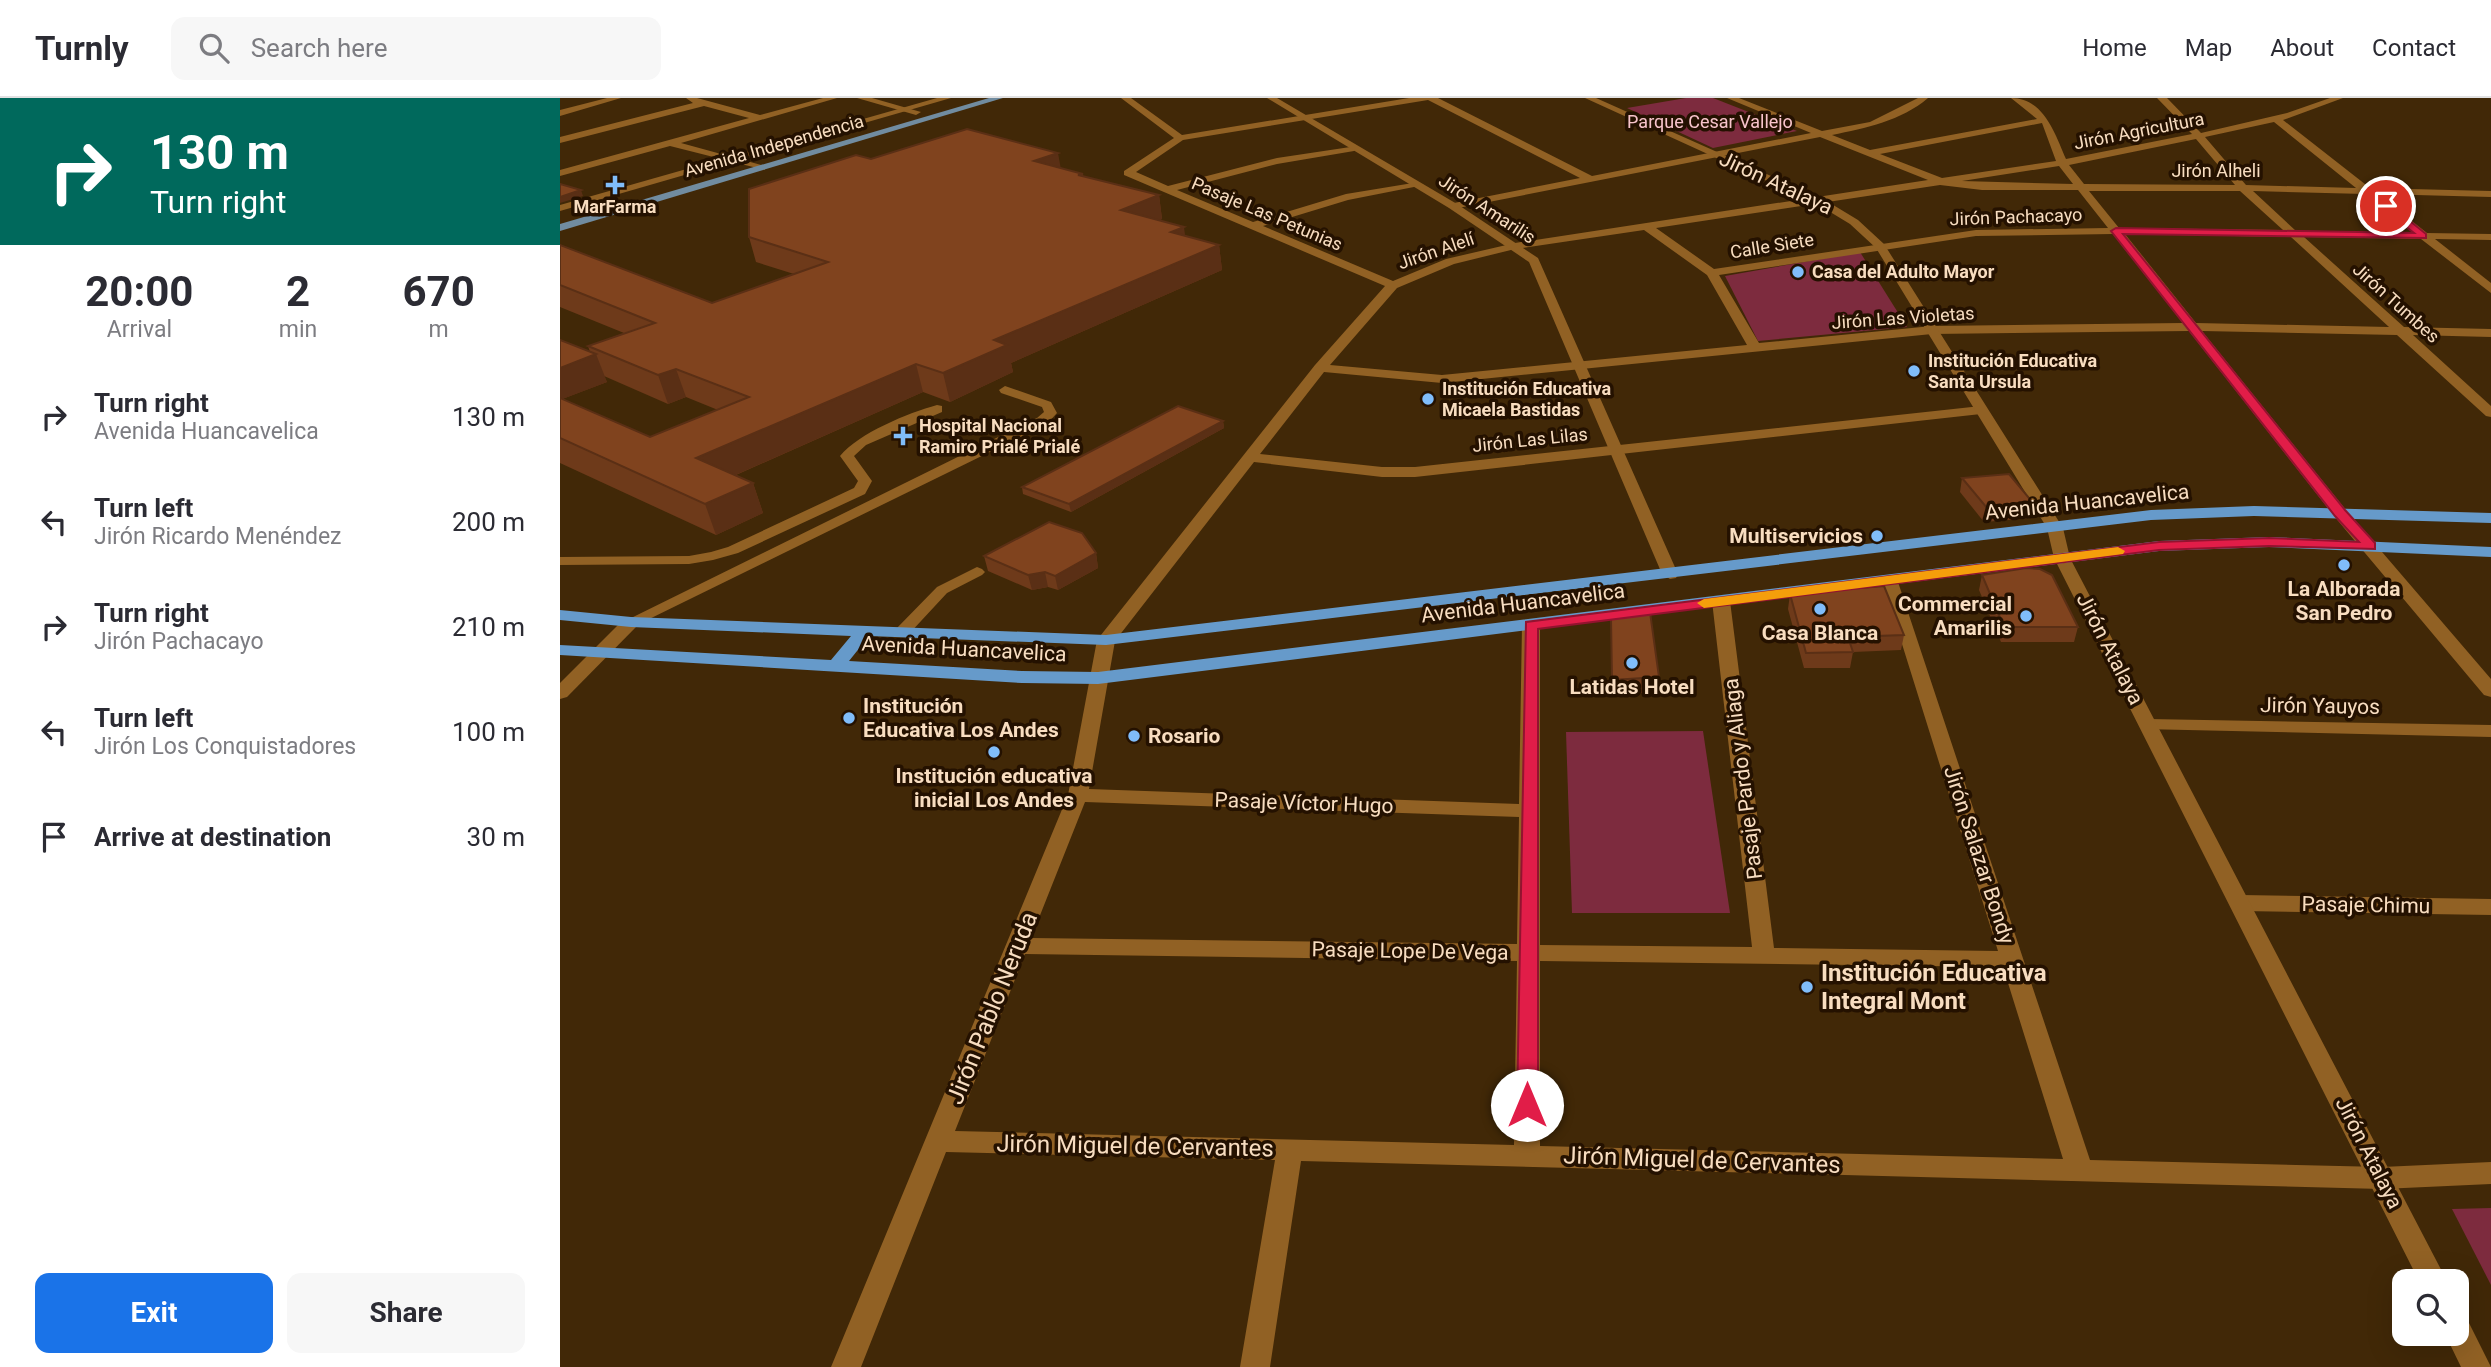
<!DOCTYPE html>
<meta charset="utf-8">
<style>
:root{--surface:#fff;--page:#f7f7f7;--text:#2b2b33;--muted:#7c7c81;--line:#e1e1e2;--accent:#1a73e8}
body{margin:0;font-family:Roboto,sans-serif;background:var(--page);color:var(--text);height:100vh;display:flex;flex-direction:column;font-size:26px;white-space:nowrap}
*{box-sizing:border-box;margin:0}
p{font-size:23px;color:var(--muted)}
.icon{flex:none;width:38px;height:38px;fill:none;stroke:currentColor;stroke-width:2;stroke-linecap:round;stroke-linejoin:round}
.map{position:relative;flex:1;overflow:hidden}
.details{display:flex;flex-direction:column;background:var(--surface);width:560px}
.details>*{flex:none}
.hud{background:#00695c;color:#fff;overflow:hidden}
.tools{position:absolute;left:1832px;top:1171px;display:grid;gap:14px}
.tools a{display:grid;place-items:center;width:77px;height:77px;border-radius:14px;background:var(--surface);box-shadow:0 7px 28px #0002;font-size:35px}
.pin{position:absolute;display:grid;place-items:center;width:60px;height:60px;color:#fff;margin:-30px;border:4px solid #fff;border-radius:50%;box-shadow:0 2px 7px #0007}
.me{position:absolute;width:77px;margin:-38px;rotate:0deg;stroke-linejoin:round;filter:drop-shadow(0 0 5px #0008)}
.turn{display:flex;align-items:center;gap:24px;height:147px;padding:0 35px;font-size:32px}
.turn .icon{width:91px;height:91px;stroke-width:2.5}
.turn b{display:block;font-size:49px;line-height:60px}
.eta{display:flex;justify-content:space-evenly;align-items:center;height:119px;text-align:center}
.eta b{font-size:42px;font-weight:700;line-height:49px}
.primary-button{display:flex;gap:14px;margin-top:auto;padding:14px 35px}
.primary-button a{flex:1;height:80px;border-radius:14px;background:var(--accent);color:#fff;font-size:28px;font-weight:700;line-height:80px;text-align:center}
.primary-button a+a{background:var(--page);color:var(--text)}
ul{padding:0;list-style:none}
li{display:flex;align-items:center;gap:21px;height:105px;padding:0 35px}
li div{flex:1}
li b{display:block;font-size:26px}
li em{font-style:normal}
header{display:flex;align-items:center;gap:42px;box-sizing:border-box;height:98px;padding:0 35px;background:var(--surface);border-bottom:2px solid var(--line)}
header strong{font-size:33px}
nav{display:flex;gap:38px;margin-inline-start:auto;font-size:24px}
.search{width:490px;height:63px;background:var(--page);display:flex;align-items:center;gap:18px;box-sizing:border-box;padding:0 24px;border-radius:14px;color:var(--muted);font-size:26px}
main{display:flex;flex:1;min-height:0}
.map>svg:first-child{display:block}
.green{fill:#7d2b3e}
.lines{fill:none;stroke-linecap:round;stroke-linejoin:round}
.service{fill:#916124;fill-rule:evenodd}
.minor{fill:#916124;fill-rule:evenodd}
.tertiary{fill:#916124;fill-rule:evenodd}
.primary{fill:#718ca0;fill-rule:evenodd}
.trunk{fill:#669aca;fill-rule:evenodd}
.wall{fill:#6e3a1a;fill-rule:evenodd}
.shaded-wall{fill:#5a2f15}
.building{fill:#80431e;stroke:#5a2f15;stroke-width:2}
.route{fill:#e11d48;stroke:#92132f;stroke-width:2}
.slow{fill:#f59e0b}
.poi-dot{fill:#80bdfa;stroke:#241100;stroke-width:2.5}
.labels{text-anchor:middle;stroke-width:7;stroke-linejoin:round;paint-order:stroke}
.far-park-label{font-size:18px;fill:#f8c4cb;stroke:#241100}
.far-street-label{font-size:18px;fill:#f8ddc0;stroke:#241100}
.far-poi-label{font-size:18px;font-weight:bold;fill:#f8ddc0;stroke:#241100;text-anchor:start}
.street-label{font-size:21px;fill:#f8ddc0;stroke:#241100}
.poi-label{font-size:21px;font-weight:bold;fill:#f8ddc0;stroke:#241100}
.near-poi-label{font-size:24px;font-weight:bold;fill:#f8ddc0;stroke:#241100;text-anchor:start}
.near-street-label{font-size:24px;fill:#f8ddc0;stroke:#241100}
</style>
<header>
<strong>Turnly</strong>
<div class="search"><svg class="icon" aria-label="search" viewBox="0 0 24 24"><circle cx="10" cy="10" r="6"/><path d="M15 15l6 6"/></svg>Search here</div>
<nav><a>Home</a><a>Map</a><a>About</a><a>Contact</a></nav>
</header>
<main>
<section class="details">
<div class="hud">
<div class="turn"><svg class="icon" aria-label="right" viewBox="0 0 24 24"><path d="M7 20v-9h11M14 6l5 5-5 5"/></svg><div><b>130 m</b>Turn right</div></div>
</div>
<div class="eta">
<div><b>20:00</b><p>Arrival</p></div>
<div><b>2</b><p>min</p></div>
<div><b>670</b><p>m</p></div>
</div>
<ul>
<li><svg class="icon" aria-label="right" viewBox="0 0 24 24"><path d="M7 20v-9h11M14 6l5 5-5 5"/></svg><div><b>Turn right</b><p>Avenida Huancavelica</p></div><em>130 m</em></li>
<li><svg class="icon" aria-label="left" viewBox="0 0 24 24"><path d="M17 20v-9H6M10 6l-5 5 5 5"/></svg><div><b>Turn left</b><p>Jirón Ricardo Menéndez</p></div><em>200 m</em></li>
<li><svg class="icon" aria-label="right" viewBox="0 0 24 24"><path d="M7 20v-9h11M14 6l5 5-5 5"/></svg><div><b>Turn right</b><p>Jirón Pachacayo</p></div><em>210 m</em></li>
<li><svg class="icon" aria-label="left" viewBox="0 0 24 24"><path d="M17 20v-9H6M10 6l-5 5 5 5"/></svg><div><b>Turn left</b><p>Jirón Los Conquistadores</p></div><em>100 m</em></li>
<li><svg class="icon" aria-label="arrive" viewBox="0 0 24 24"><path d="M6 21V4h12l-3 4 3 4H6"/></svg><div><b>Arrive at destination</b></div><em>30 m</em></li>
</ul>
<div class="primary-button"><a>Exit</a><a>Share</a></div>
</section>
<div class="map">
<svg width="1931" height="1269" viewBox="0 0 1931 1269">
<rect width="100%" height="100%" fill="#412807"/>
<!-- green -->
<g class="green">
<polygon points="1126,0 1153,0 1237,33 1153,50 1067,10"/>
<polygon points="1300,154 1347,229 1198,243 1165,178"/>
<polygon points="1143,633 1170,815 1012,815 1006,634"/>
<polygon points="1931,1110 1931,1187 1892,1111"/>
</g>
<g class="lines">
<!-- service -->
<g class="service">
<polygon points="445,288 491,304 497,315 487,326 77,527 65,527 63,524 477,320 484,314 482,309 441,295 439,292"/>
<path d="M377,307L382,308V314L306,347L294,358L312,383L305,396L178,455L153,462L129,466L0,467V459L129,458L151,454L168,449L294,390L298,383L280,358C299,335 348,315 377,307Z"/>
<polygon points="417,469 422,471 425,474 422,477 387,495 348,537 336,537 334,534 336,531 377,489"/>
</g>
<!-- minor -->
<g class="minor">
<polygon points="47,0 61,0 0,18 0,12"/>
<polygon points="126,0 137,0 200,17 263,0 277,0 121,45 205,68 205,72 110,48 0,78 0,72 189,20 144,8 0,45 0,39 133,5"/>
<polygon points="297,0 312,0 361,14 356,17"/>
<path d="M561,0H571L622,37L849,0H878L1032,78L1251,35L1167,0H1179L1262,33L1310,24L1358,0H1368C1341,23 1306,30 1272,37L1310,52L1477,21L1451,0C1484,0 1495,36 1506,61L1632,36L1597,0H1607L1641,35L1727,15L1770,0H1783L1723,22L1810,90L1931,93V99L1818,96L1867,135L1931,136V142L1875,141L1931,185V195L1861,141L1744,139L1844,229L1931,231V239L1853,237L1931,308V319L1926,318L1837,237L1642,233L1786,412L1931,581V599L1924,597L1774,418L1629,233L1372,236L882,285L764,274L700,356L822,369H855L1421,308L1428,312L1421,316L855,379H822L694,364L555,543L529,691L959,706L962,527L971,522L980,527V847L1192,849L1152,503L1161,498L1170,503L1214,850L1438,853L1322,482L1324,478H1336L1530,1062L1822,1069L1931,1064V1086L1822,1091L741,1063L710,1269H680L715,1062L386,1054L301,1269H271L508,697L537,542L755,267L825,188L564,77V73L614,40ZM868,2L1020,80L889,106L888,108L893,111L1260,39L1368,82L955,145L886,161L833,183L703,128L788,102L859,88V84L786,96L693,124L617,92L717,66L794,53L799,50L797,48L717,60L608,88L576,74L623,42ZM1714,24L1796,90L1686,87L1645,39ZM1482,25L1496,63L1382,80L1320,56ZM1636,41L1675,87L1524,86L1509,67ZM1499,68L1513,86L1402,83ZM1380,87L1422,92H1518L1548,130L1416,132L1154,171L1096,130ZM1529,93H1680L1723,132L1559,130ZM1693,93L1805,96L1853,134L1736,133ZM1084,132L1147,177L1187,247L882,277L770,267L837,190L894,166L955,151ZM1553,136L1623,225L1372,228L1199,245L1159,177L1416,138ZM1565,136L1731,139L1829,229L1636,225ZM525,704L959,719L957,846L471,840ZM465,856L957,863L954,1047L395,1033ZM980,863L1443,869L1503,1061L980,1048Z"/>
<polygon points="71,519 77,520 80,524 77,528 7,599 0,601 0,585 65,520"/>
<polygon points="1589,621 1931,627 1931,639 1582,631 1579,627"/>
<polygon points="1681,797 1931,801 1931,817 1681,813 1673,810 1670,805 1673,800"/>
</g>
<!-- tertiary -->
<g class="tertiary">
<polygon points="377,0 391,0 0,113 0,107"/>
<polygon points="707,0 717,0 897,106 978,160 1118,476 1116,480 1110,481 1102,476 969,164 889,110"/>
<polygon points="1025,0 1036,0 1265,102 1298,122 1324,146 1503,430 1510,460 1887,1183 1859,1183 1494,460 1487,430 1316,150 1290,126 1257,106"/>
<polygon points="1897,1217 1907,1221 1931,1269 1901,1269 1885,1236 1897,1236"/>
</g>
<!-- primary -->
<polygon class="primary" points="429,0 443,0 0,133 0,126"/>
<!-- trunk -->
<polygon class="trunk" points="1694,408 1931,415 1931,425 1694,418 1591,422 546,547 309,538 289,563 462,573 538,574 1599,443 1709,439 1931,449 1931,459 1709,449 1599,453 538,586 462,585 0,557 0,547 271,562 291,538 71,529 0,522 0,512 71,519 546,537 1591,412"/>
</g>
<!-- wall -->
<g class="wall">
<path d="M311,61L501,70L523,76V79L599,97L602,121L599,122L625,138L659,147L662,172L451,265L453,274L390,304L363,294L176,377L193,385L203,415L156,437L0,365V242L30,254L28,248L64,235L0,209V147L152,205L234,176L196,164L189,139ZM44,278L108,306L126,299L158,312L90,339L2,301L47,284Z"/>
<polygon points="663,323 664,330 511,414 463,396 462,389"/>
<polygon points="1402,380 1474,406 1471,420 1424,424 1400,394"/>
<polygon points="536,455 538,470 498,492 488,489 472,492 428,473 424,458"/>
<polygon points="1422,477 1518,529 1514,544 1441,544 1419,492"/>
<polygon points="1230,496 1344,537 1341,552 1293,554 1290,570 1244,570 1228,511"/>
<polygon points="1051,520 1099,579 1098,594 1052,597"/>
</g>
<!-- shaded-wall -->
<g class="shaded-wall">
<polygon points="498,55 502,77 474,63"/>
<polygon points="21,92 23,98 0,105 0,99"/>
<polygon points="599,97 602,121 565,136 561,112"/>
<polygon points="624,129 627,153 611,134"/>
<polygon points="659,147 662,172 451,265 453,274 390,304 383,275 434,242"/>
<polygon points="36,256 47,284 0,302 0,270"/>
<polygon points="356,266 363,294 146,390 136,360"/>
<polygon points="116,271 126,299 108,306 98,277"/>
<polygon points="663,323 664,330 511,414 509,406"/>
<polygon points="193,385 203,415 156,437 145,406"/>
<polygon points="536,455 538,470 498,492 495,478"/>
<polygon points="485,474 488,489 472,492 468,477"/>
</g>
<!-- building -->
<g class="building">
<polygon points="407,31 498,55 474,63 523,76 518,77 599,97 561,112 624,129 611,134 659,147 434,242 447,247 383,275 356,266 136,360 193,385 145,406 0,340 0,300 90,339 189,299 116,271 98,277 28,248 95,225 0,187 0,147 152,205 268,164 189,139 189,91 296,57 311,61"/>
<polygon points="0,86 21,92 0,99"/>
<polygon points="0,242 36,256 0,270"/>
<polygon points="618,308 663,323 509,406 462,389"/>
<polygon points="1449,376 1474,406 1427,410 1402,380"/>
<polygon points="489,424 522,435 536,455 495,478 485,474 468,477 424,458"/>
<polygon points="1466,470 1480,471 1492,477 1518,529 1444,529 1422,477"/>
<polygon points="1324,488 1344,537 1288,539 1293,554 1246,555 1230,496"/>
<polygon points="1090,514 1099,579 1052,582 1051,520"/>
</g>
<!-- route -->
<polygon class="route" points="1822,106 1829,106 1866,136 1866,140 1563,136 1785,412 1815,445 1815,451 1709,448 1599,452 978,531 978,1007 975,1013 967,1015 960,1013 957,1007 966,524 1599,444 1709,440 1799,444 1775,418 1551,133 1556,130 1854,135 1822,110"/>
<!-- slow -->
<polygon class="slow" points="1558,449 1565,453 1563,456 1144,510 1137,505 1144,501"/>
<!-- markers -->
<g class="poi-dot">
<path d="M51.5 76.5h7v7h7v7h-7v7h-7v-7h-7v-7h7z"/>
<circle cx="1238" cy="174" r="7"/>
<circle cx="1354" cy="273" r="7"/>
<circle cx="868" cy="301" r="7"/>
<path d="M339.5 327.5h7v7h7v7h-7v7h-7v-7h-7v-7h7z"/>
<circle cx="1317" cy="438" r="7"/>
<circle cx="1784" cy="467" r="7"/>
<circle cx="1260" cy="511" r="7"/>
<circle cx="1466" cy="518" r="7"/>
<circle cx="1072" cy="565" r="7"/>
<circle cx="289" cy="620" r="7"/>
<circle cx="574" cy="638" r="7"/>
<circle cx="434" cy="654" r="7"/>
<circle cx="1247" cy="889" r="7"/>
</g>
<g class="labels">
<!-- far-park labels -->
<g class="far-park-label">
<text x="1150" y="30">Parque Cesar Vallejo</text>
</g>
<!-- far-street labels -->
<g class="far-street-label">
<text transform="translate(1579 33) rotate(-11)" y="6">Jirón Agricultura</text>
<text transform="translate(214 48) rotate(-16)" y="6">Avenida Independencia</text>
<text x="1656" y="79">Jirón Alheli</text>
<text transform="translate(927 111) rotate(33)" y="6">Jirón Amarilis</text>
<text transform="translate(707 116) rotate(23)" y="6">Pasaje Las Petunias</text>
<text transform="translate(1456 119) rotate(-2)" y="6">Jirón Pachacayo</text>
<text transform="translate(1212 148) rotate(-9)" y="6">Calle Siete</text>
<text transform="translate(876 153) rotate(-19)" y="6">Jirón Alelí</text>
<text transform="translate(1836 205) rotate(42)" y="6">Jirón Tumbes</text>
<text transform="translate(1343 220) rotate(-4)" y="6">Jirón Las Violetas</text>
<text transform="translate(970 342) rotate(-6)" y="6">Jirón Las Lilas</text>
</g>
<!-- far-poi labels -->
<g class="far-poi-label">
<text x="55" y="115" text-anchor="middle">MarFarma</text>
<text x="1252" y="180">Casa del Adulto Mayor</text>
<text x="1368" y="269">Institución Educativa<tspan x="1368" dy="21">Santa Ursula</tspan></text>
<text x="882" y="297">Institución Educativa<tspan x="882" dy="21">Micaela Bastidas</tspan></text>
<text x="359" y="334">Hospital Nacional<tspan x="359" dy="21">Ramiro Prialé Prialé</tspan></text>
</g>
<!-- street labels -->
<g class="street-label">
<text transform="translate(1216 85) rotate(25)" y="7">Jirón Atalaya</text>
<text transform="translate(1527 404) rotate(-6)" y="7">Avenida Huancavelica</text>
<text transform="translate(963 505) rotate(-7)" y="7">Avenida Huancavelica</text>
<text transform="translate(404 551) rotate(3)" y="7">Avenida Huancavelica</text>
<text transform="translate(1550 551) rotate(63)" y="7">Jirón Atalaya</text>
<text transform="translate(1760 608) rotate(1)" y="7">Jirón Yauyos</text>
<text transform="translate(1183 681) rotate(-97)" y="7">Pasaje Pardo y Aliaga</text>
<text transform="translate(744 705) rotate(2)" y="7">Pasaje Víctor Hugo</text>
<text transform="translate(1419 757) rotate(72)" y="7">Jirón Salazar Bondy</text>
<text transform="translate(1806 807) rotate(1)" y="7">Pasaje Chimu</text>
<text transform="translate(850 853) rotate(1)" y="7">Pasaje Lope De Vega</text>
<text transform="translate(1809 1055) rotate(63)" y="7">Jirón Atalaya</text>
</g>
<!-- poi labels -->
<g class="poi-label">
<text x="1303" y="445" text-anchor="end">Multiservicios</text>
<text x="1784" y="498">La Alborada<tspan x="1784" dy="24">San Pedro</tspan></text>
<text x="1452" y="513" text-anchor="end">Commercial<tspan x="1452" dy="24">Amarilis</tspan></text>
<text x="1260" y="542">Casa Blanca</text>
<text x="1072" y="596">Latidas Hotel</text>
<text x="303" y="615" text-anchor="start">Institución<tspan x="303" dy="24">Educativa Los Andes</tspan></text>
<text x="588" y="645" text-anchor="start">Rosario</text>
<text x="434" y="685">Institución educativa<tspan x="434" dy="24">inicial Los Andes</tspan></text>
</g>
<!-- near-poi labels -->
<g class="near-poi-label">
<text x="1261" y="883">Institución Educativa<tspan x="1261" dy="28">Integral Mont</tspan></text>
</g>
<!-- near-street labels -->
<g class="near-street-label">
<text transform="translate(432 910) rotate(-68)" y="8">Jirón Pablo Neruda</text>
<text transform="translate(575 1048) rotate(1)" y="8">Jirón Miguel de Cervantes</text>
<text transform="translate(1142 1062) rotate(2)" y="8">Jirón Miguel de Cervantes</text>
</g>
</g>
</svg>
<div class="tools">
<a><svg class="icon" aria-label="search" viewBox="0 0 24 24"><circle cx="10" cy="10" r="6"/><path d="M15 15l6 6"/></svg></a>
</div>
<div class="pin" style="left:1826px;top:108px;background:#d93025"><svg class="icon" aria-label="arrive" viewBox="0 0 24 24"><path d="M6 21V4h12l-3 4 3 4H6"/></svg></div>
<svg class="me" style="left:967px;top:1007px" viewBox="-20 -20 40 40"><circle r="19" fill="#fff"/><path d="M0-13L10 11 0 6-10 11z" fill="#e11d48"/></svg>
</div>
</main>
